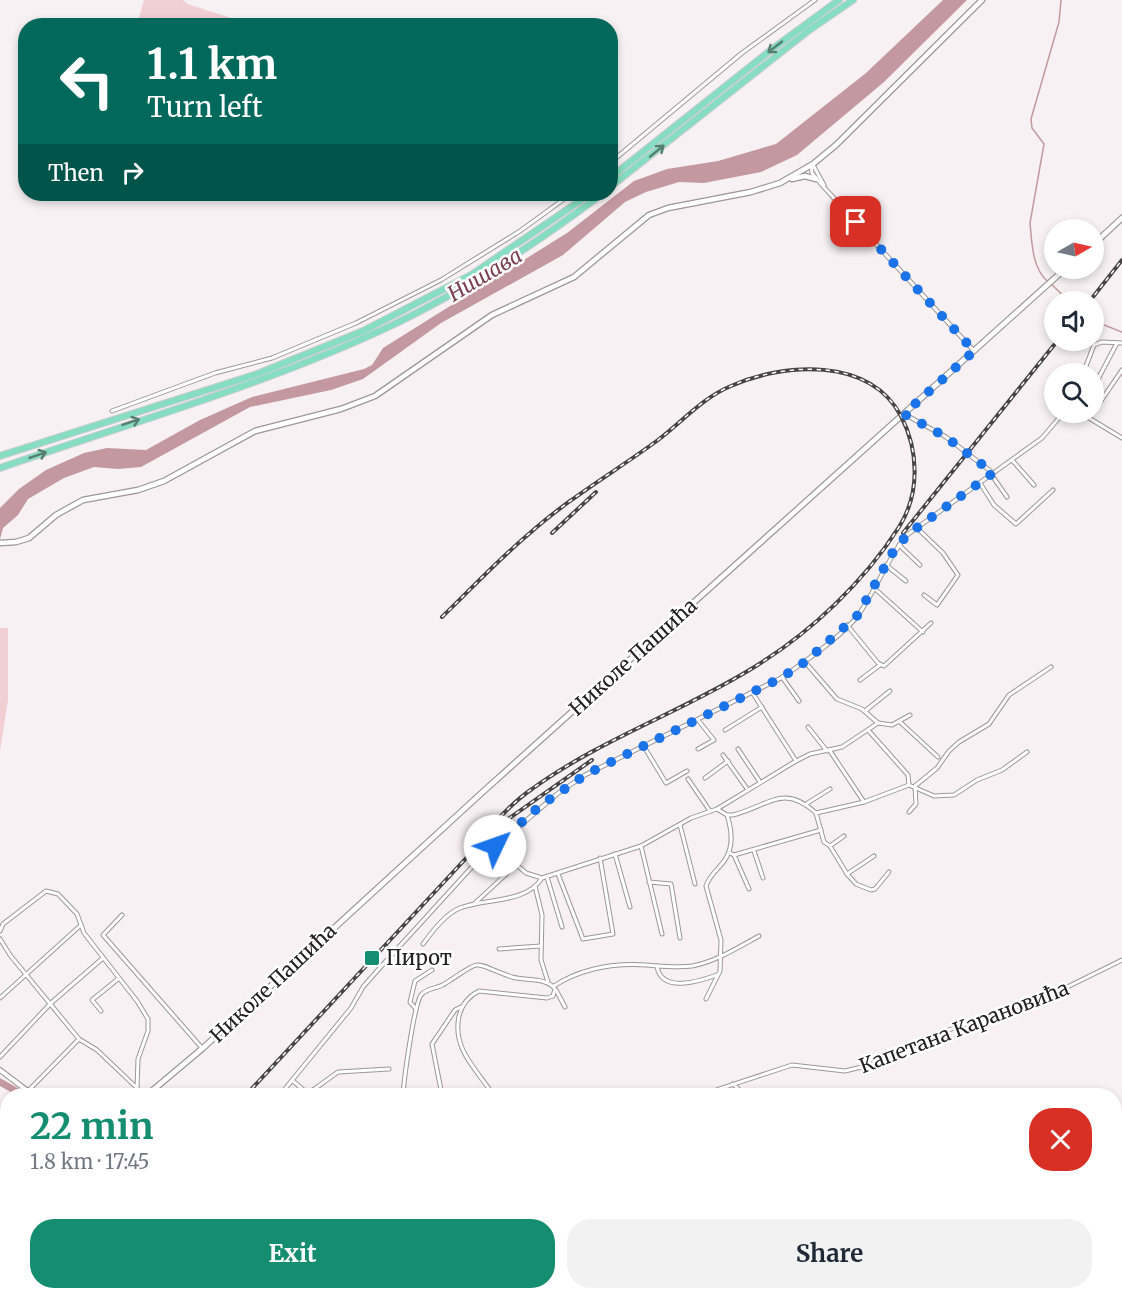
<!DOCTYPE html>
<meta charset="utf-8">
<style>
:root{--surface:#fff;--page:#f2f2f3;--text:#1f2937;--muted:#747a83;--accent:#158d70}
body{margin:0;font-family:Merriweather,serif;background:var(--page);color:var(--text);height:100vh;display:flex;flex-direction:column;font-size:22px;white-space:nowrap}
*{box-sizing:border-box;margin:0}
p{font-size:20px;color:var(--muted)}
.icon{flex:none;width:33px;height:33px;fill:none;stroke:currentColor;stroke-width:2;stroke-linecap:round;stroke-linejoin:round}
.map{position:relative;flex:1;overflow:hidden}
.drawer{position:absolute;left:0px;top:1088px;width:1122px;height:212px;display:flex;flex-direction:column;background:var(--surface);border-radius:24px 24px 0 0;box-shadow:0 3px 9px #0003}
.drawer>*{flex:none}
.banner{position:absolute;left:18px;top:18px;width:600px;height:183px;border-radius:24px;box-shadow:0 3px 9px #0003;background:#00695c;color:#fff;overflow:hidden}
.needle{width:39px;rotate:81deg}
.tools{position:absolute;left:1044px;top:219px;display:grid;gap:12px}
.tools a{display:grid;place-items:center;width:60px;height:60px;border-radius:50%;background:var(--surface);box-shadow:0 3px 9px #0003;font-size:30px}
.pin{position:absolute;display:grid;place-items:center;width:51px;height:51px;color:#fff;margin:-26px;border-radius:12px;box-shadow:0 3px 9px #0006}
.me{position:absolute;width:66px;margin:-33px;rotate:48deg;stroke-linejoin:round;filter:drop-shadow(0 0 4px #0008)}
.turn{display:flex;align-items:center;gap:21px;height:126px;padding:0 30px;font-size:27px}
.turn .icon{width:78px;height:78px;stroke-width:2.5}
.turn b{display:block;font-size:42px;line-height:51px}
.then{display:flex;align-items:center;height:57px;padding:0 30px;background:#0003;gap:12px;font-size:22px}
.round{display:grid;place-items:center;flex:none;width:63px;height:63px;border-radius:24px;background:var(--page)}
.summary{display:flex;align-items:center;justify-content:space-between;height:102px;padding:0 30px}
h1{font-size:36px;font-weight:700;line-height:45px;color:var(--accent)}
.cta{display:flex;gap:12px;margin-top:auto;padding:12px 30px}
.cta a{flex:1;height:69px;border-radius:24px;background:var(--accent);color:#fff;font-size:24px;font-weight:700;line-height:69px;text-align:center}
.cta a+a{background:var(--page);color:var(--text)}
.map>svg:first-child{display:block}
.green{fill:#f2ced5}
.water{fill:#c498a1}
.lines{fill:none;stroke-linecap:round;stroke-linejoin:round}
.stream{stroke:#c498a1;stroke-width:1.5}
.river{stroke:#c498a1;stroke-width:7}
.minor-casing{stroke:#9c9798;stroke-width:5}
.tertiary-casing{stroke:#9c9798;stroke-width:6}
.secondary-casing{stroke:#9c9798;stroke-width:7}
.motorway-casing{stroke:#cecece;stroke-width:8}
.minor{stroke:#fff;stroke-width:3}
.tertiary{stroke:#fff;stroke-width:4}
.secondary{stroke:#fff;stroke-width:4.5}
.motorway{stroke:#86ddc1;stroke-width:6}
.rail-casing{stroke:#474445;stroke-width:4}
.rail{stroke:#fff;stroke-width:1.5;stroke-dasharray:4.5;stroke-linecap:butt}
.oneway{stroke:#547e70}
.route{stroke:#1a73e8;stroke-width:10;stroke-dasharray:0 18}
.poi-dot{fill:#158d70;stroke:#fff;stroke-width:2}
.labels{text-anchor:middle;stroke-width:5;stroke-linejoin:round;paint-order:stroke}
.street-label{font-size:20px;fill:#222020;stroke:#fff}
.poi-label{font-size:20px;fill:#222020;stroke:#fff;text-anchor:start}
.water-label{font-size:21px;font-style:italic;fill:#7c4150;stroke:#fff}
</style>
<div class="map">
<svg width="1122" height="1298" viewBox="0 0 1122 1298">
<rect width="100%" height="100%" fill="#f7f1f3"/>
<!-- green -->
<g class="green">
<polygon points="144,0 183,0 188,4 231,18 225,25 137,25"/>
<polygon points="0,628 8,628 8,700 0,751"/>
</g>
<!-- water -->
<polygon class="water" points="943,0 967,0 884,82 797,155 761,172 704,183 679,182 646,192 625,202 563,255 441,323 363,379 331,390 250,407 141,467 118,469 94,467 64,478 28,499 18,515 3,528 0,539 0,508 19,489 46,470 84,453 107,448 146,450 200,420 252,397 364,369 372,365 383,348 567,233 634,181 667,169 718,161 776,144 866,73"/>
<g class="lines">
<!-- stream -->
<g class="stream">
<path d="M1047,281C1032,267 1032,243 1030,223L1044,144L1032,128L1031,119L1059,22L1061,0"/>
<polyline points="1051,284 1070,302"/>
<polyline points="1094,321 1122,332"/>
</g>
<!-- river -->
<g class="river">
<polyline points="0,1082 23,1095"/>
<polyline points="1114,1251 1122,1249"/>
<polyline points="209,1292 214,1298"/>
<polyline points="1038,1298 1044,1292"/>
</g>
<!-- minor casing -->
<g class="minor-casing">
<g id="minor">
<polyline points="610,163 742,53 815,0"/>
<polyline points="811,165 812,173 821,184 974,351"/>
<polyline points="813,165 824,185"/>
<polyline points="1083,374 1094,345 1102,342 1122,343"/>
<polyline points="1098,379 1117,343"/>
<polyline points="112,411 215,373 272,358 356,323 441,280 520,231 571,194"/>
<polyline points="1094,411 1122,370"/>
<polyline points="1069,412 1089,418 1122,438"/>
<polyline points="904,414 946,437 993,473"/>
<polyline points="1012,460 1034,485"/>
<polyline points="991,474 1007,497"/>
<polyline points="980,483 994,505 1016,524 1053,490"/>
<polyline points="916,527 943,553 958,575 937,605 924,595"/>
<polyline points="899,545 920,565"/>
<polyline points="886,565 906,581"/>
<polyline points="874,588 923,632"/>
<polyline points="847,625 878,663 884,666 931,623"/>
<polyline points="805,662 837,699 862,709 878,723"/>
<polyline points="782,677 799,701"/>
<polyline points="860,680 880,665"/>
<polyline points="752,692 796,761"/>
<polyline points="865,711 890,691"/>
<polyline points="900,722 938,757"/>
<polyline points="808,727 827,751"/>
<polyline points="725,730 762,707"/>
<polyline points="868,730 908,775 909,785"/>
<polyline points="643,745 666,783 687,771"/>
<polyline points="698,749 714,740 698,720"/>
<polyline points="738,749 760,782"/>
<polyline points="830,751 864,802"/>
<polyline points="723,755 748,790"/>
<polyline points="705,778 728,761"/>
<polyline points="688,779 710,811"/>
<polyline points="806,804 830,789"/>
<polyline points="717,809 796,761 810,754 842,747 878,723 892,725 910,715"/>
<polyline points="909,812 916,804 915,786 937,768 949,751 959,742 989,724 1009,695 1051,667"/>
<polyline points="816,813 824,842 830,846 847,874 874,856"/>
<polyline points="680,825 695,884"/>
<path d="M495,846L526,873L542,878L641,846L691,818L717,809L727,815H733C769,806 783,783 816,813L864,802L909,785L934,796L954,795L977,780L1002,770L1027,752"/>
<polyline points="641,846 662,934"/>
<polyline points="830,846 844,836"/>
<polyline points="754,851 763,878"/>
<polyline points="730,853 734,855 821,830"/>
<polyline points="615,854 630,907"/>
<polyline points="734,855 749,889"/>
<polyline points="558,874 583,939 613,934 600,858"/>
<polyline points="847,874 856,884 871,890 875,889 889,872"/>
<polyline points="547,877 562,927"/>
<polyline points="649,882 671,884 680,938"/>
<polyline points="535,886 542,915 541,960 548,982"/>
<polyline points="474,904 516,865"/>
<polyline points="122,915 103,935 202,1048"/>
<polyline points="0,931 3,924 46,891 58,894 77,914 84,933 137,1001 148,1019 148,1031 138,1059 137,1088"/>
<polyline points="0,939 10,955 79,1039 97,1050 137,1088 139,1095"/>
<path d="M423,944C432,932 445,914 460,908C484,898 526,904 542,878"/>
<polyline points="499,949 541,946"/>
<path d="M657,966C661,994 700,981 717,975"/>
<path d="M554,986C582,968 613,963 646,965C661,966 677,968 692,966C715,962 739,947 759,936"/>
<polyline points="556,990 565,1007"/>
<polyline points="0,998 81,925"/>
<path d="M706,999L720,971L721,940L706,886C709,877 714,873 720,866C734,852 733,833 727,815"/>
<polyline points="416,1009 410,1002 415,981 432,970"/>
<polyline points="101,1011 92,1000 118,979"/>
<polyline points="0,1057 51,1003 103,958"/>
<polyline points="293,1081 307,1093 313,1090 321,1093 360,1095"/>
<polyline points="733,1084 744,1094 751,1095"/>
<polyline points="313,1090 338,1072 389,1069"/>
<polyline points="28,1091 79,1039"/>
<path d="M280,1095L351,1008L363,987L377,971L471,868L557,794L585,775L781,678C803,663 844,635 859,614C877,588 887,559 907,535L1042,438L1064,412"/>
<path d="M403,1095C404,1079 414,1005 421,995C428,987 438,989 446,983C485,958 469,962 512,977C525,981 547,977 555,989L553,996L547,998L479,991C469,996 462,1004 459,1016C452,1050 477,1069 493,1095"/>
<polyline points="442,1095 432,1044 455,1010 461,1007"/>
<polyline points="701,1095 792,1065 845,1071 870,1065 922,1039 1051,995 1122,960"/>
<polyline points="0,1183 8,1184"/>
<polyline points="1114,1244 1122,1243"/>
<polyline points="0,1245 8,1245"/>
<polyline points="339,1292 353,1298"/>
<polyline points="0,1295 2,1295"/>
<polyline points="45,1298 47,1292"/>
<polyline points="78,1298 82,1292"/>
<polyline points="862,1298 877,1292"/>
</g>
</g>
<!-- tertiary casing -->
<g class="tertiary-casing">
<polyline id="tertiary" points="0,1070 33,1095"/>
</g>
<!-- secondary casing -->
<g class="secondary-casing">
<g id="secondary">
<polyline points="792,179 805,176 816,179"/>
<polyline points="1094,244 1122,218"/>
<polyline points="0,543 16,542 29,538 56,515 83,500 138,490 164,481 255,431 341,409 375,396 492,315 574,277 649,215 668,208 751,192 780,183 813,164 836,145 982,0"/>
<polyline points="147,1095 203,1048 486,789 1066,268"/>
<polyline points="0,1144 8,1143"/>
<polyline points="189,1292 194,1298"/>
</g>
</g>
<!-- motorway casing -->
<g class="motorway-casing">
<g id="motorway">
<polyline points="610,178 771,50 839,0"/>
<polyline points="610,187 808,31 853,0"/>
<polyline points="0,456 257,374 363,331 471,275 590,194"/>
<path d="M0,468C129,423 262,386 386,328C463,292 534,245 602,194"/>
</g>
</g>
<!-- minor -->
<use href="#minor" class="minor"/>
<!-- tertiary -->
<use href="#tertiary" class="tertiary"/>
<!-- secondary -->
<use href="#secondary" class="secondary"/>
<!-- motorway -->
<use href="#motorway" class="motorway"/>
<!-- rail casing -->
<g class="rail-casing">
<g id="rail">
<polyline points="1089,302 1122,260"/>
<polyline points="552,533 596,492"/>
<polyline points="903,533 1058,340"/>
<path d="M442,617C471,589 499,559 530,533C569,498 616,471 658,440C682,422 702,398 731,386C783,363 869,356 901,416C919,451 920,494 899,527C864,582 811,632 756,666C684,711 601,739 532,789C510,804 493,825 475,844"/>
<polyline points="501,824 592,760"/>
<polyline points="246,1095 483,840"/>
<polyline points="115,1298 117,1292"/>
</g>
</g>
<!-- rail -->
<use href="#rail" class="rail"/>
</g>
<!-- one-way arrows -->
<defs><path id="oneway-shaft" d="M-6 0H5M1.5-3L5.5 0L1.5 3" fill="none" stroke-width="1.6" stroke-linecap="round" stroke-linejoin="round" transform="scale(1.5)"/></defs>
<g class="oneway">
<use href="#oneway-shaft" transform="translate(775 47) rotate(142)"/>
<use href="#oneway-shaft" transform="translate(657 151) rotate(-39)"/>
<use href="#oneway-shaft" transform="translate(131 422) rotate(-19)"/>
<use href="#oneway-shaft" transform="translate(38 455) rotate(-19)"/>
</g>
<g class="lines">
<!-- route -->
<polyline class="route" points="495,846 540,806 585,775 781,678 805,662 858,615 893,552 907,535 993,473 946,437 904,414 974,351 856,222"/>
</g>
<!-- markers -->
<rect class="poi-dot" x="364" y="950" width="16" height="16" rx="3"/>
<g class="labels">
<!-- street labels -->
<g class="street-label">
<text transform="translate(633 657) rotate(-42)" y="7">Николе Пашића</text>
<text transform="translate(273 983) rotate(-43)" y="7">Николе Пашића</text>
<text transform="translate(964 1027) rotate(-21)" y="7">Капетана Карановића</text>
</g>
<!-- poi labels -->
<g class="poi-label">
<text x="386" y="965">Пирот</text>
</g>
<!-- water labels -->
<g class="water-label">
<text transform="translate(485 275) rotate(-31)" y="7">Нишава</text>
</g>
</g>
</svg>
<div class="tools">
<a><svg class="needle" viewBox="-14 -14 28 28"><path d="M0-13l5 13h-10z" fill="#e53935"/><path d="M0 13l5-13h-10z" fill="#747a83"/></svg></a>
<a><svg class="icon" aria-label="sound" viewBox="0 0 24 24"><path d="M4 9h4l5-4v14l-5-4H4zM17 9q2 3 0 6"/></svg></a>
<a><svg class="icon" aria-label="search" viewBox="0 0 24 24"><circle cx="10" cy="10" r="6"/><path d="M15 15l6 6"/></svg></a>
</div>
<div class="pin" style="left:856px;top:222px;background:#d93025"><svg class="icon" aria-label="arrive" viewBox="0 0 24 24"><path d="M6 21V4h12l-3 4 3 4H6"/></svg></div>
<svg class="me" style="left:495px;top:846px" viewBox="-20 -20 40 40"><circle r="19" fill="#fff"/><path d="M0-13L10 11 0 6-10 11z" fill="#1a73e8"/></svg>
<div class="banner">
<div class="turn"><svg class="icon" aria-label="left" viewBox="0 0 24 24"><path d="M17 20v-9H6M10 6l-5 5 5 5"/></svg><div><b>1.1 km</b>Turn left</div></div>
<div class="then">Then<svg class="icon" aria-label="right" viewBox="0 0 24 24"><path d="M7 20v-9h11M14 6l5 5-5 5"/></svg></div>
</div>
<section class="drawer">
<div class="summary"><div><h1>22 min</h1><p>1.8 km · 17:45</p></div><a class="round" style="background:#d93025;color:#fff"><svg class="icon" aria-label="close" viewBox="0 0 24 24"><path d="M6 6l12 12M18 6L6 18"/></svg></a></div>
<div class="cta"><a>Exit</a><a>Share</a></div>
</section>
</div>
